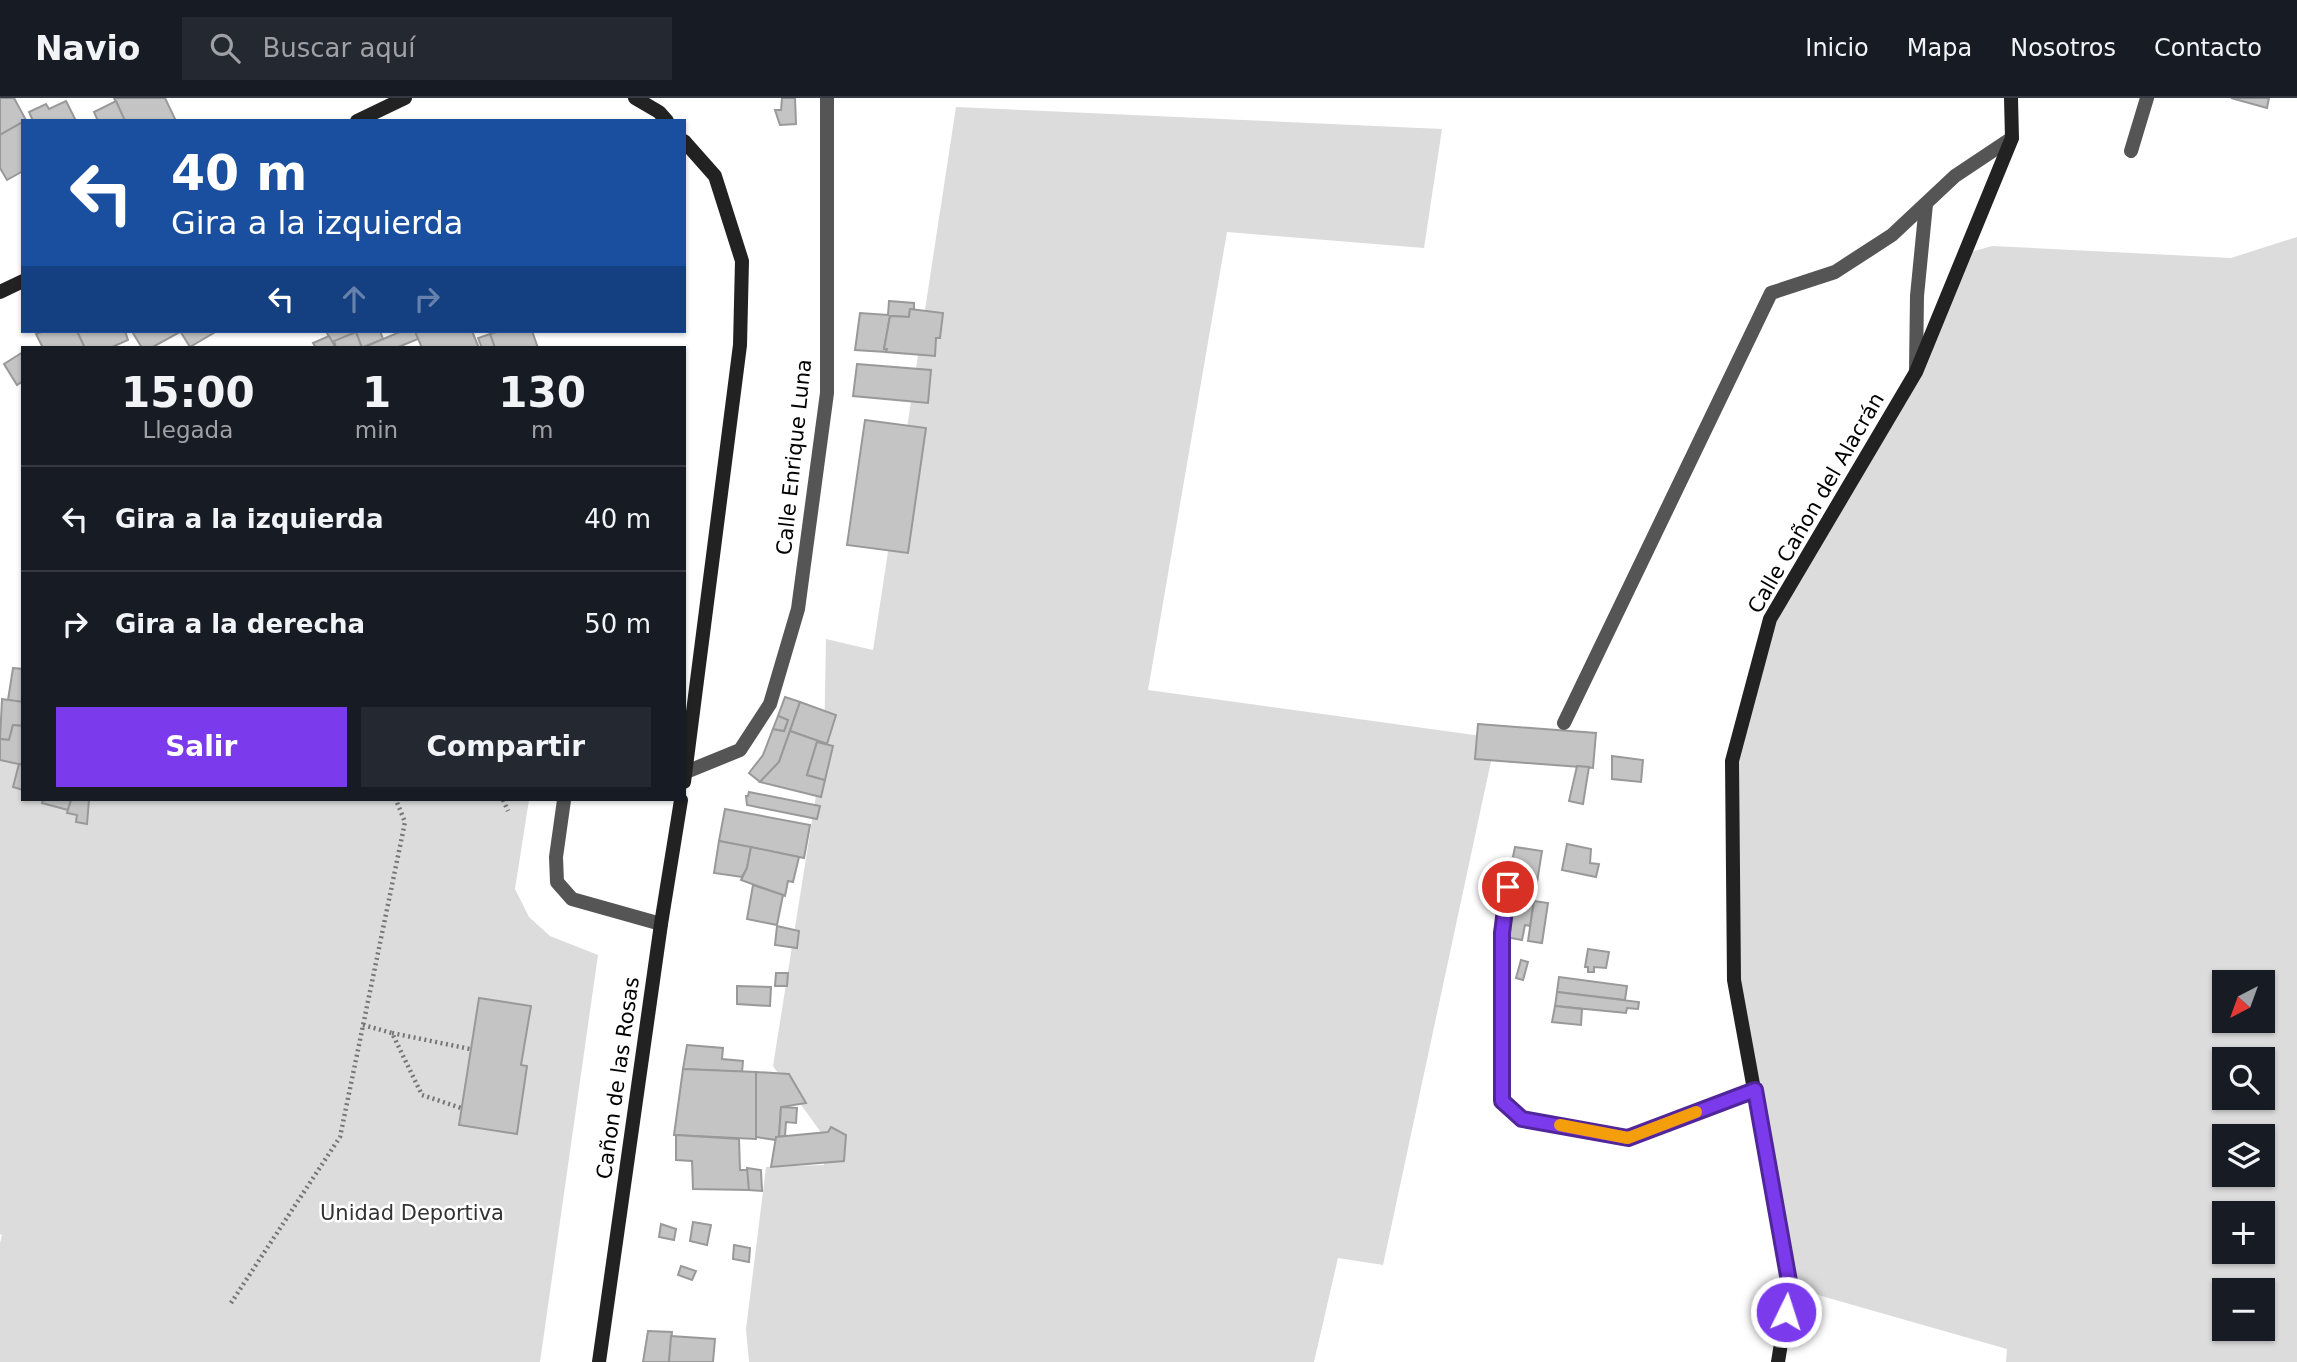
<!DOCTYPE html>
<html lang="es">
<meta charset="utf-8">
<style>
:root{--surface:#171b24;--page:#242831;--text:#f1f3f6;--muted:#9ea1a6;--line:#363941;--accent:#7c3aed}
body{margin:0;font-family:"DejaVu Sans",sans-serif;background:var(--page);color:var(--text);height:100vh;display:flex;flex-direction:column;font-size:26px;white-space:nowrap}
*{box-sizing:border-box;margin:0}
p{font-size:23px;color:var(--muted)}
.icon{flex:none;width:38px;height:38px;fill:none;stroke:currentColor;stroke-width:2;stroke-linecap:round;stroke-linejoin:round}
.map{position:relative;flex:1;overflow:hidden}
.drawer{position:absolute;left:21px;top:248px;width:665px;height:455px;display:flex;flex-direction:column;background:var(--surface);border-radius:0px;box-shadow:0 2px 5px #0004}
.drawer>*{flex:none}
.top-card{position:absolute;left:21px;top:21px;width:665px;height:214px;border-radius:0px;box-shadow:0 2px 5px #0004;background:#1a4fa0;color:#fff;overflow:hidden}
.needle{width:46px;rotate:221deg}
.tools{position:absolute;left:2212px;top:872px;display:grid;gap:14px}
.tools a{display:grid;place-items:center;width:63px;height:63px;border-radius:0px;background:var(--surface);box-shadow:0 2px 5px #0004;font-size:35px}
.pin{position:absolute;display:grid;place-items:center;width:60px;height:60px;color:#fff;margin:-30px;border:4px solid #fff;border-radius:50%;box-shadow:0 2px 7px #0007}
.me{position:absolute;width:77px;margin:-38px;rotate:4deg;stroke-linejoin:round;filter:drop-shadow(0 0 5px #0008)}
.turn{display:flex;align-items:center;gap:24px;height:147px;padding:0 35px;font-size:32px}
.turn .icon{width:91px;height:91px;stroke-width:2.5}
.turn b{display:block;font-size:49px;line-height:60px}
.lanes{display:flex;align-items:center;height:66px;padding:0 35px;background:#0003;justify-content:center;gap:35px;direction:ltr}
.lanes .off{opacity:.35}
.eta{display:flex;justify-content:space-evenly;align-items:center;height:119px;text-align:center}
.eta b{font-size:42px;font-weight:600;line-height:49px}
.cta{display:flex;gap:14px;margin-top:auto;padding:14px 35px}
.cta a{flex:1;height:80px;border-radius:0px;background:var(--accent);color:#fff;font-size:28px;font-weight:600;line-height:80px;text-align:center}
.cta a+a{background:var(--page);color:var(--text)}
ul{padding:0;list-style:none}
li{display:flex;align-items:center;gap:21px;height:105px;padding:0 35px;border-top:2px solid var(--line)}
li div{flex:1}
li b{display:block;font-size:26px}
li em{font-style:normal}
header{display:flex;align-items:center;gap:42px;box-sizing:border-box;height:98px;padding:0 35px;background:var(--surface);border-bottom:2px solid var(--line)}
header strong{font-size:33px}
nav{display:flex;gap:38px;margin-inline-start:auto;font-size:24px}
.search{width:490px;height:63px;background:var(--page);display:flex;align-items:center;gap:18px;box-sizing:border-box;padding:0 24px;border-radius:0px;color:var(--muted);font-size:26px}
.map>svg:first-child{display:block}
.green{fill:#dcdcdc;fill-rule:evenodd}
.building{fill:#c4c4c4;stroke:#999;stroke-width:2}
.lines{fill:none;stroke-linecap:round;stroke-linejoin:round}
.path{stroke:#777;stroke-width:4.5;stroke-dasharray:2 3.5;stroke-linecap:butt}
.minor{stroke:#555;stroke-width:14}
.secondary{stroke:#222;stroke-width:14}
.route-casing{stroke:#51269a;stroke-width:18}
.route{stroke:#7c3aed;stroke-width:12}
.slow{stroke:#f59e0b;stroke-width:12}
.labels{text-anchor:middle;stroke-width:5;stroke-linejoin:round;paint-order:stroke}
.street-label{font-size:21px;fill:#000;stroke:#fff}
.park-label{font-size:21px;fill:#333;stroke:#fff}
</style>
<header>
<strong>Navio</strong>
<div class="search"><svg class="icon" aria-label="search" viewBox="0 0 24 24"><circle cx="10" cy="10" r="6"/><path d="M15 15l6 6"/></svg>Buscar aquí</div>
<nav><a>Inicio</a><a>Mapa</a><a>Nosotros</a><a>Contacto</a></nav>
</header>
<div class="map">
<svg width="2297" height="1264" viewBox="0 0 2297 1264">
<rect width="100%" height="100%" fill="#fff"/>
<!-- green -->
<g class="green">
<polygon points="956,9 1442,31 1424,150 1227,134 1148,592 1496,640 1383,1167 1338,1160 1314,1264 749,1264 746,1231 766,1069 824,1067 825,1040 773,968 824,647 826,541 873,552"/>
<path d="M2297,139V1264H2006L2007,1251L1790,1189L1734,882L1732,663L1770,521L1916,274L1964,156L1992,148L2231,160ZM2224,884H2263V922H2224ZM2224,961H2263V999H2224ZM2224,1038H2263V1076H2224ZM2224,1115H2263V1153H2224ZM2224,1192H2263V1230H2224Z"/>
<polygon points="0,660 23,665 23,702 529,702 515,791 529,819 550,838 598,857 540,1264 0,1264 0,1145 2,1137 0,1136"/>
</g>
<!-- building -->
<g class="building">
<polygon points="0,0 14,0 26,22 0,37"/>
<polygon points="114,0 165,0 176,23 125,23"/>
<polygon points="782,0 795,0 796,26 780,27 775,12 781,12"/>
<polygon points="2231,0 2269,0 2267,10"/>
<polygon points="66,3 76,23 33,23 29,14 46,6 49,11"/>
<polygon points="116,3 125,23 98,23 94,14"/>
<polygon points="23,24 23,73 7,82 0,70 0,37"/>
<polygon points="889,203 914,205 914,211 910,211 909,219 890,218 884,251 887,251 886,254 855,252 860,215 888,217"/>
<polygon points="910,211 943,215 940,240 936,240 935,258 886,254 887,251 884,251 890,218 909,219"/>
<polygon points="44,233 77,233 85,250 43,250 36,236"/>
<polygon points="77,233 125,233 128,242 110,250 85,250"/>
<polygon points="136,233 179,233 180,234 151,250 142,250 133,235"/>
<polygon points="180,233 217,233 190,249"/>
<polygon points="326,233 380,233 383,241 362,250 356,234 332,245"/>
<polygon points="402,233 415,233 418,241 396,250 362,250"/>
<polygon points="415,233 472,233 479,250 422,250"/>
<polygon points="500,233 532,233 538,250 495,250 490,236"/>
<polygon points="356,234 362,250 336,250 334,243"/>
<polygon points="490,236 495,250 482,250 478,240"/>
<polygon points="329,238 336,250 316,250 313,245"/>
<polygon points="23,254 23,283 17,287 4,266"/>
<polygon points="857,266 931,272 928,305 853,298"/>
<polygon points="865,322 926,330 908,455 847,447"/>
<polygon points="13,570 23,571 23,604 8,602"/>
<polygon points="785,599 800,604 779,664 760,684 749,675 763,657 773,631 784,633 788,622 778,618"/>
<polygon points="2,601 23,604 23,628 13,627 9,642 0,641"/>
<polygon points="800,604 836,617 827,646 790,633"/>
<polygon points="778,618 788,622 784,633 773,631"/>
<polygon points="1478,626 1596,635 1593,670 1475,661"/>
<polygon points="13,627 23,628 23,667 0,662 0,641 9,642"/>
<polygon points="790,633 827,646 817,644 807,677 825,682 821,699 760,684 779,664"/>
<polygon points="817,644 833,648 825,682 807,677"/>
<polygon points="1612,658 1643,662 1641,684 1612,681"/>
<polygon points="19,666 23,667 23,692 13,689"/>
<polygon points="1577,668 1589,669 1583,706 1569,703"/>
<polygon points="749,694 820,708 817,721 747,707 746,698 748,698"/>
<polygon points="43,702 71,702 68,712 42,705"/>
<polygon points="71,702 89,702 87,726 76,724 77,717 67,715"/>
<polygon points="725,711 810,727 804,760 719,743"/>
<polygon points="719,743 751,749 747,770 742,779 714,775"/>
<polygon points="1567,746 1591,751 1590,765 1599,766 1596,779 1562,772"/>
<polygon points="751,749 799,759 793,784 788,783 785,798 741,782 747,770"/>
<polygon points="1515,749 1542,753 1530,828 1525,827 1522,842 1500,838 1501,818"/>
<polygon points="753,787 783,797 777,827 747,821"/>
<polygon points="1534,803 1548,805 1542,845 1528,843"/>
<polygon points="777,828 799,833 797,850 775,847"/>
<polygon points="1588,851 1609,854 1606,870 1594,869 1594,874 1588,874 1588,869 1585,869"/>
<polygon points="1521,862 1528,864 1523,882 1516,880"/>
<polygon points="776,875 788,875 787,888 775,888"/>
<polygon points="1559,879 1627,888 1625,902 1557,894"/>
<polygon points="737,888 771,889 770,908 737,906"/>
<polygon points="1557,894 1639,904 1638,911 1627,910 1626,915 1555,908"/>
<polygon points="479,900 531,908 521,967 527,968 517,1036 459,1027"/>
<polygon points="1555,908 1582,911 1581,927 1552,924"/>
<polygon points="687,947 723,950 722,961 743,963 742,974 683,971"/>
<polygon points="683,971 756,974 756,1041 674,1037"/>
<polygon points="756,974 789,976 806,1005 781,1009 779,1039 776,1039 776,1042 756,1039"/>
<polygon points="781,1009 797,1010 796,1025 786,1024 785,1038 779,1039"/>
<polygon points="831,1029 846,1037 844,1063 771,1069 776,1039 828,1034"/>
<polygon points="676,1037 739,1041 740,1072 748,1072 749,1092 693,1091 692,1063 676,1062"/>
<polygon points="747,1070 761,1072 762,1093 749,1092"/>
<polygon points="693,1124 711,1127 707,1147 690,1143"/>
<polygon points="661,1126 676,1131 674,1142 659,1139"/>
<polygon points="734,1147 750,1150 749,1164 733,1161"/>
<polygon points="681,1168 696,1173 692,1182 678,1177"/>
<polygon points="648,1233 672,1234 669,1264 643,1264"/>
<polygon points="671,1238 715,1241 713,1264 669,1264"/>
</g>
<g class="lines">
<!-- path -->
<g class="path">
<polyline points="503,702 508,713"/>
<polyline points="363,927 392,935 422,997 461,1010"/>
<polyline points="392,935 470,951"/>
<polyline points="231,1205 340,1039 405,724 396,702"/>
</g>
<!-- minor -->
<g class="minor">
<polyline points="2131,53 2147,0"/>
<polyline points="1916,272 1917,198 1926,106"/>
<polyline points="1564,625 1771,195 1835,174 1892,137 1955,78 2012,40"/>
<polyline points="686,674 740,652 770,606 798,511 827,295 827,0"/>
<polyline points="564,702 556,759 557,784 572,801 661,826"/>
<polyline points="1511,766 1502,835 1502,1003 1523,1021 1628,1040 1755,992"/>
</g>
<!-- secondary -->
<g class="secondary">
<polyline points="635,0 659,14 667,23"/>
<polyline points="357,23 405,0"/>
<polyline points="684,43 715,78 742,163 740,247 684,684"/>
<polyline points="0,194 23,183"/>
<polyline points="599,1264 661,826 681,702"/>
<polyline points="1778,1264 1790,1189 1734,882 1732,663 1770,521 1916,274 2012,40 2011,0"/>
</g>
</g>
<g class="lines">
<!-- route casing -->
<g class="route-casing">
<polyline id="route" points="1508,789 1502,835 1502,1003 1522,1021 1628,1040 1755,992 1790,1189 1786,1214"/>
</g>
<!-- route -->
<use href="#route" class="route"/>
<!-- slow -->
<polyline class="slow" points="1560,1027 1628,1040 1696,1014"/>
</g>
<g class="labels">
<!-- street labels -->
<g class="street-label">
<text transform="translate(794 359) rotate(-84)" y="7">Calle Enrique Luna</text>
<text transform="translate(1816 405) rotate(-60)" y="7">Calle Cañon del Alacrán</text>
<text transform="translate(618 980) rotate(-82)" y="7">Cañon de las Rosas</text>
</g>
<!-- park labels -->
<g class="park-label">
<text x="412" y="1122">Unidad Deportiva</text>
</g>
</g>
</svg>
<div class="tools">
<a><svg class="needle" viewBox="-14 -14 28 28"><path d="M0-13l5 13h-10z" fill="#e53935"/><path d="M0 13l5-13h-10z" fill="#9ea1a6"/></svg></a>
<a><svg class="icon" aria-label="search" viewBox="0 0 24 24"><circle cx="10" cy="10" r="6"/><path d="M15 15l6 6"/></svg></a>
<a><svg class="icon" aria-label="layers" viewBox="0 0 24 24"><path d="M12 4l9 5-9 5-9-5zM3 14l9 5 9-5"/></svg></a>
<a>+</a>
<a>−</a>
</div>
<div class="pin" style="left:1508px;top:789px;background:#d93025"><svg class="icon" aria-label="arrive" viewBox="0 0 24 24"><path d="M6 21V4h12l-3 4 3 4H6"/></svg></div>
<svg class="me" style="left:1786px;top:1214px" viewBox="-20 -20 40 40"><circle r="17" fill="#7c3aed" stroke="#fff" stroke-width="3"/><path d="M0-11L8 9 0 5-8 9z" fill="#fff"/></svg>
<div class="top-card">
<div class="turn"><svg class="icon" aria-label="left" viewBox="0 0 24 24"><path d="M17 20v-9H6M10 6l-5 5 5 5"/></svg><div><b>40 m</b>Gira a la izquierda</div></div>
<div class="lanes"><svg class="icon" aria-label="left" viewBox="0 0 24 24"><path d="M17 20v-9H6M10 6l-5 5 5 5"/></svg><svg class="icon off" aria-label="ahead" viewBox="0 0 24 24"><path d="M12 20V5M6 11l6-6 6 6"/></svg><svg class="icon off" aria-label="right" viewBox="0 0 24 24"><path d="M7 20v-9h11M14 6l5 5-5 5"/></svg></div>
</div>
<section class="drawer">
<div class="eta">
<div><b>15:00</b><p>Llegada</p></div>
<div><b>1</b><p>min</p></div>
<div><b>130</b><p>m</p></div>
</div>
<ul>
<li><svg class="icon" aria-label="left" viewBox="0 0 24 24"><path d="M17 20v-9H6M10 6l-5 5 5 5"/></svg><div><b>Gira a la izquierda</b></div><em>40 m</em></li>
<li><svg class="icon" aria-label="right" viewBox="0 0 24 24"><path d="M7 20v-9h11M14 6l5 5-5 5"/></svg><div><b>Gira a la derecha</b></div><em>50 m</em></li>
</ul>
<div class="cta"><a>Salir</a><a>Compartir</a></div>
</section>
</div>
